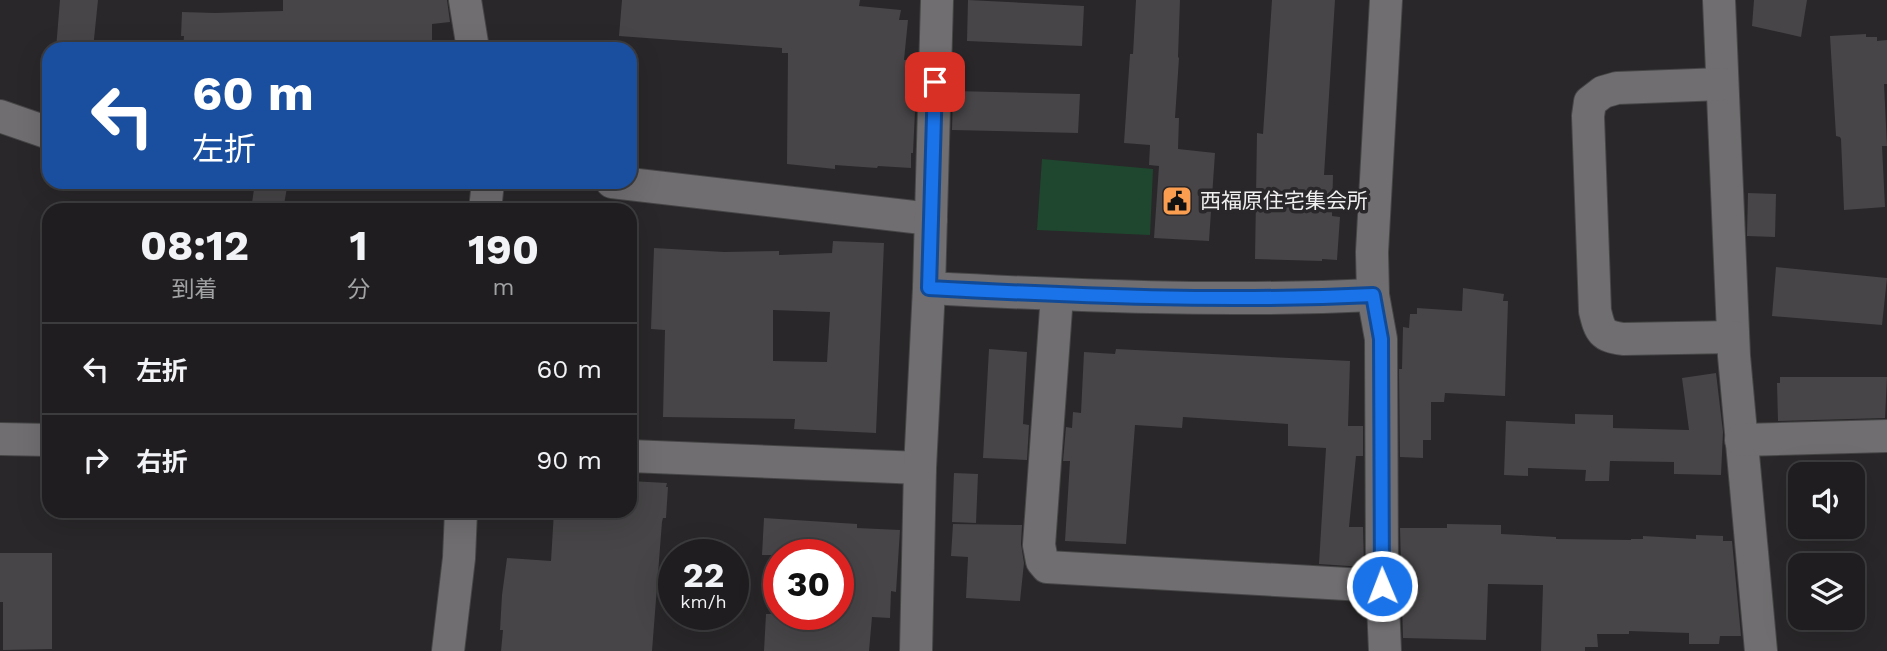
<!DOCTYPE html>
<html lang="ja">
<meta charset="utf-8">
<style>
:root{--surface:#1f1d1f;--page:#272628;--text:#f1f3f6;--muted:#a1a2a4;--line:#3c3b3d}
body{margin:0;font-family:"Work Sans","Noto Sans JP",sans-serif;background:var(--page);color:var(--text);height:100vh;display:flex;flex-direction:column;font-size:26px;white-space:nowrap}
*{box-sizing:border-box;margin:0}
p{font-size:23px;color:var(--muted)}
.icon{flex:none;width:38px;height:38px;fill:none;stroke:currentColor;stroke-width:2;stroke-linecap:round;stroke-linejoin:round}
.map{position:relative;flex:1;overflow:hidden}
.drawer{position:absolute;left:42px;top:203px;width:595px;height:315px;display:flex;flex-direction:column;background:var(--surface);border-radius:21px;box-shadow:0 7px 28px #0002,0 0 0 2px var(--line)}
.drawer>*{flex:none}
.guide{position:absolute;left:42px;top:42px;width:595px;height:147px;border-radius:21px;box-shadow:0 7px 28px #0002,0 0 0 2px var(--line);background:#1a4fa0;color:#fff;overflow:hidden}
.buttons{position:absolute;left:1788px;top:462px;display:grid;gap:14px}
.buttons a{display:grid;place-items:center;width:77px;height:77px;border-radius:14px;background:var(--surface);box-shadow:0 7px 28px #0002,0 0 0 2px var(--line);font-size:35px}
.speed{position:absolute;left:658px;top:539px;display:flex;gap:14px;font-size:35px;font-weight:700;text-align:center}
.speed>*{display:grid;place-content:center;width:91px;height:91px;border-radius:50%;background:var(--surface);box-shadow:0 7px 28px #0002,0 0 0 2px var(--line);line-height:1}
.speed small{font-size:18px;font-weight:400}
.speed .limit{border:10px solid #d22;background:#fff;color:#111}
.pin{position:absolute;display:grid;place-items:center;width:60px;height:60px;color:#fff;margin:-30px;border-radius:14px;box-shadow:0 4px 10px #0006}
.me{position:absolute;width:77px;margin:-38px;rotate:359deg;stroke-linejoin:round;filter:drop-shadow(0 0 5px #0008)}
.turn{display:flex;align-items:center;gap:24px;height:147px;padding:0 35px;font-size:32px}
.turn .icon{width:91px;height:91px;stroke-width:2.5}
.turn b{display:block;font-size:49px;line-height:60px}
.eta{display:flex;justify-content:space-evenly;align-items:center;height:119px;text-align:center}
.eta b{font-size:42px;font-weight:700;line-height:49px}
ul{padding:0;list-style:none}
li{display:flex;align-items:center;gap:21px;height:91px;padding:0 35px;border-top:2px solid var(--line)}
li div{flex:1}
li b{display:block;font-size:26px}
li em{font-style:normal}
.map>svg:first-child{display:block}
.green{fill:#1f472f}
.building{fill:#474547;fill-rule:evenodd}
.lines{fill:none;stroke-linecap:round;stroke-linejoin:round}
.street-casing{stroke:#474647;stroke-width:34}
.street{stroke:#706e71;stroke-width:32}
.route-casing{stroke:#114b97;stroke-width:18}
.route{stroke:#1a73e8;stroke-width:12}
.labels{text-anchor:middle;stroke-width:7;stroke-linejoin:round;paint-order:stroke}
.poi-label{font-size:21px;fill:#f0eff0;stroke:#292729;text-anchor:start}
</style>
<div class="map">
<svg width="1887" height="651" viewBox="0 0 1887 651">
<rect width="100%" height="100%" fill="#292729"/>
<!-- green -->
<polygon class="green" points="1042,159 1153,169 1150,235 1037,230"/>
<!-- building -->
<g class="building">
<polygon points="60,0 98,0 93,49 56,49"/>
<polygon points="283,0 447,0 450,22 432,24 432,49 275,49 275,46 222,47 222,49 183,49 184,36 181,36 182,12 215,13 283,11"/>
<polygon points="622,0 860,0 859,6 901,10 899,20 908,20 904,60 908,60 908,64 913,64 912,90 916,90 913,153 911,153 911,168 878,166 877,168 835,165 835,169 787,164 788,53 782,53 782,48 619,36"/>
<polygon points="968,0 1084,6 1082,46 967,41"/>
<polygon points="1136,0 1180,0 1178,57 1179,58 1175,118 1179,118 1178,149 1215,153 1209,241 1154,238 1159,166 1149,165 1150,145 1124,143 1130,54 1133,54"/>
<polygon points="1272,0 1335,0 1324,175 1333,175 1332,216 1340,217 1337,260 1322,259 1322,261 1255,259 1257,133 1263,134"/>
<polygon points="1754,0 1807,0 1801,37 1752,26"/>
<polygon points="1866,34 1866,37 1877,37 1877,41 1887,40 1887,84 1884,84 1887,146 1882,146 1885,207 1844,210 1841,139 1840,137 1836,136 1830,36"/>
<polygon points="953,91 1080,94 1078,133 952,130"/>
<polygon points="255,182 288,182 283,210 251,210"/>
<polygon points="1748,193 1776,194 1775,237 1747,236"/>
<path d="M833,241L884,243L876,433L794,429L795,419L663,417L665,330L651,329L654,248L724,252L779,251V255L832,253ZM773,310L830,312L827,362L773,361Z"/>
<polygon points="1776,267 1887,278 1882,325 1772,316"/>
<polygon points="1463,288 1504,294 1503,301 1508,301 1505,396 1445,393 1444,402 1431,402 1431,440 1423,440 1423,458 1400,457 1399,369 1402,369 1403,327 1409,328 1410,314 1417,314 1417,308 1462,311"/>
<polygon points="989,349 1027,352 1023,424 1029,425 1027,460 983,458"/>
<polygon points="1116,349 1350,361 1348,426 1363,426 1363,456 1356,456 1349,527 1363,527 1364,567 1319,564 1326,448 1288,446 1288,424 1183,417 1182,428 1135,425 1126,544 1065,541 1070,461 1063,461 1066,427 1072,428 1073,412 1081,413 1084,352 1115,354"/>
<polygon points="1716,373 1723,432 1721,475 1674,474 1674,462 1610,461 1609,481 1585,481 1586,470 1528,468 1528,476 1504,475 1506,421 1575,424 1575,414 1613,415 1613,428 1689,430 1682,378"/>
<polygon points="1780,377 1887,377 1885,418 1778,421 1777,383 1780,383"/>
<polygon points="954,473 978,474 976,523 952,522"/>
<polygon points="630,481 667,483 666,487 668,487 666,518 663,518 662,522 652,651 501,651 503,630 500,630 502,595 507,558 551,561 554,511 630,511"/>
<polygon points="764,518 857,524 857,528 900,530 896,592 891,591 890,618 872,617 869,651 764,651 766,614 838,614 838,555 762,555"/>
<polygon points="953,524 1022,525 1021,544 1024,563 1020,601 966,598 968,557 951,556"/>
<polygon points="1447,524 1501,525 1501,534 1556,537 1556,539 1631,540 1631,539 1643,539 1643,536 1696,539 1696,535 1723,536 1723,541 1732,541 1741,636 1720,636 1719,644 1689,644 1689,633 1629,631 1629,634 1597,634 1598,647 1585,647 1585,651 1541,651 1543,585 1488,584 1486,640 1403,638 1400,528 1447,528"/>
<polygon points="0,553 52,553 52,649 3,650 3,602 0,602"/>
</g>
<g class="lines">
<!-- street casing -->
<g class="street-casing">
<g id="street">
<polyline points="465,0 473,49"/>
<polyline points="1719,0 1734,356 1761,651"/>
<path d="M1722,84L1617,88L1603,92L1590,102L1588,116L1595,311C1600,332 1602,336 1623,339L1733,337"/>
<polyline points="0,116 49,133"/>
<polyline points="612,182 931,219"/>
<polyline points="485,210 488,182"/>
<path d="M929,288C1077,296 1226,302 1373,295"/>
<polyline points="1057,295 1039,545 1042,561 1047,567 1382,586"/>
<polyline points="0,439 49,440"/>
<polyline points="1741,440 1887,436"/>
<polyline points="630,456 920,468"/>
<polyline points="448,651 459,558 461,511"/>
<polyline points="916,651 920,468 929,288 937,0"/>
<polyline points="1385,651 1382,581 1381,339 1373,295 1372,252 1386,0"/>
</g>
</g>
<!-- street -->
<use href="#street" class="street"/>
</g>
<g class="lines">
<!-- route casing -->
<g class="route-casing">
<path id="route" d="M935,82L929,288C1077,296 1226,302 1373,295L1381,339L1382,586"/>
</g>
<!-- route -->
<use href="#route" class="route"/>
</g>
<!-- icons -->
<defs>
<g id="civic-square" transform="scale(1.575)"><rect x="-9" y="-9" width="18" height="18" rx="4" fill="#fb9e50" stroke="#292729"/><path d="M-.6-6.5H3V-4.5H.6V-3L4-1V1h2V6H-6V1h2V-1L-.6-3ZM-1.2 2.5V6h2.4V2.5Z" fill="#111"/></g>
</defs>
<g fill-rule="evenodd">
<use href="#civic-square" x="1177" y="201"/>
</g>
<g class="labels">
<!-- poi labels -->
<g class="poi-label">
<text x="1200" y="208">西福原住宅集会所</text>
</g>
</g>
</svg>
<div class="buttons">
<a><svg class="icon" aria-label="sound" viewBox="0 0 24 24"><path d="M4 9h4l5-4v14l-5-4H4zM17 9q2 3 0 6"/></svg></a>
<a><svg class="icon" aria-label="layers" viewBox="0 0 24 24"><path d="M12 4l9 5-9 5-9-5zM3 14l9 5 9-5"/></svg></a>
</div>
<div class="speed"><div>22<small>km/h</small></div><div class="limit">30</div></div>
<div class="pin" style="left:935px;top:82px;background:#d93025"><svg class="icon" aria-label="arrive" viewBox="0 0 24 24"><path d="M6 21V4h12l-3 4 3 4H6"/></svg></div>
<svg class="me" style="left:1382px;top:586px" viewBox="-20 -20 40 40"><circle r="17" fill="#1a73e8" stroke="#fff" stroke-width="3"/><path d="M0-11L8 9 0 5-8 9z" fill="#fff"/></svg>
<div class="guide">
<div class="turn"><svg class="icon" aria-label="left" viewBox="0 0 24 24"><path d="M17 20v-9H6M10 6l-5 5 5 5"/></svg><div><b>60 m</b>左折</div></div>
</div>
<section class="drawer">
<div class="eta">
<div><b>08:12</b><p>到着</p></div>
<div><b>1</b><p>分</p></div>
<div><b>190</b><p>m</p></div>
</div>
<ul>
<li><svg class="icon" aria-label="left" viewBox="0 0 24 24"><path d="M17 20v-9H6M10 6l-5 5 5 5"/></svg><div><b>左折</b></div><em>60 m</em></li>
<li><svg class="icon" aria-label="right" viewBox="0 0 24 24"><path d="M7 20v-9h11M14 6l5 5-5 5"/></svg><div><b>右折</b></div><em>90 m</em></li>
</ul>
</section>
</div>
